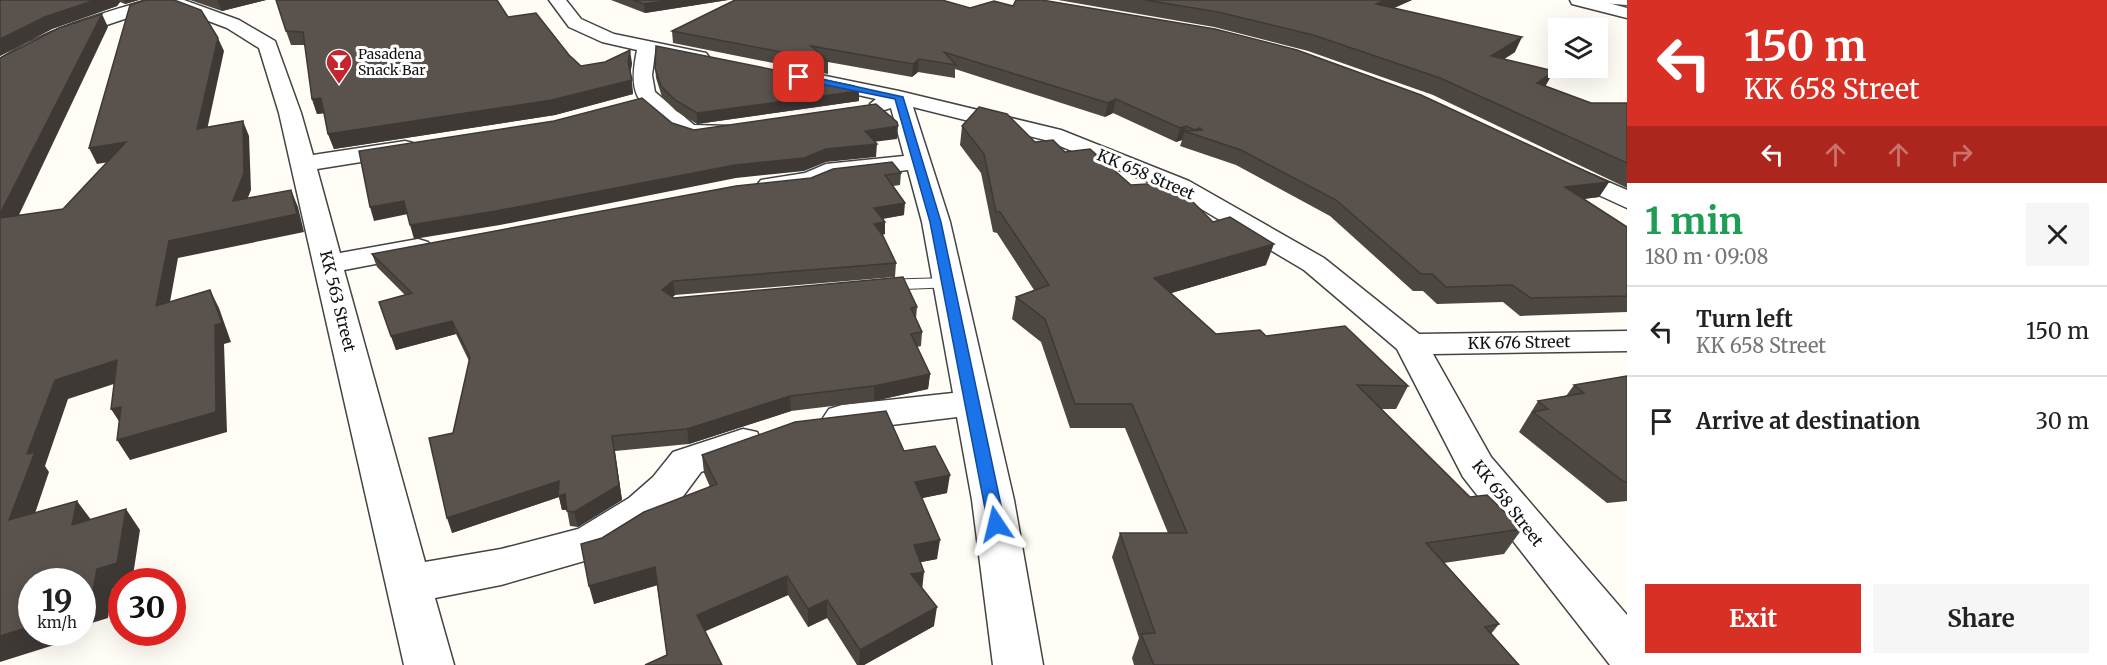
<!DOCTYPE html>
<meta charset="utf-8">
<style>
:root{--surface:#fff;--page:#f6f6f6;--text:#222;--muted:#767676;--line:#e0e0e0;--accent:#d93025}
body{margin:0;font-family:Merriweather,serif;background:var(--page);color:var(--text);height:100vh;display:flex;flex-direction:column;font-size:22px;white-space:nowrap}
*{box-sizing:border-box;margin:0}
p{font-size:20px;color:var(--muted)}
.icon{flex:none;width:33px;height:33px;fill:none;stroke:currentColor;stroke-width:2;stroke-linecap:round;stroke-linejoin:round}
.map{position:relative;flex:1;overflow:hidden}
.drawer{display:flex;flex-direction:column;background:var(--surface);width:480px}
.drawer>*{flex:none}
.hud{background:#d93025;color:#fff;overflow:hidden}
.controls{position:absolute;left:1548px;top:18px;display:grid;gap:12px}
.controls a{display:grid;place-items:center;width:60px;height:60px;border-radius:0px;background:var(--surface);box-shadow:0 6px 24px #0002;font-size:30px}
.speed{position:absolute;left:18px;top:568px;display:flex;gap:12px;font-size:30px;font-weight:700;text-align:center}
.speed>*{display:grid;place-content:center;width:78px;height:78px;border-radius:50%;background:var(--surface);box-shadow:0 6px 24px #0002;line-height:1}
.speed small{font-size:15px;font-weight:400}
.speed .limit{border:9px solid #d22;background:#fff;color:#111}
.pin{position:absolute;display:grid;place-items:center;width:51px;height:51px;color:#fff;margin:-26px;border-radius:12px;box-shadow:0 3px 9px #0006}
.me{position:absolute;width:66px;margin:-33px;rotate:350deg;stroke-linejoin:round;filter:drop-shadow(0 0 4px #0008)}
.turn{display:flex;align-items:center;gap:21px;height:126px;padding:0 18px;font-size:27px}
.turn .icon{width:78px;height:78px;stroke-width:2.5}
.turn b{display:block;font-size:42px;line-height:51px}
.lanes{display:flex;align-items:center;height:57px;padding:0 18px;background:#0003;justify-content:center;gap:30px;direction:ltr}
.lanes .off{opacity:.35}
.round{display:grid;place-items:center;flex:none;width:63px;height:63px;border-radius:0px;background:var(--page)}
.headline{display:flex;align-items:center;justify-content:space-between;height:102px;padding:0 18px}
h1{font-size:36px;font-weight:700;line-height:45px;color:#1e9e55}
.action{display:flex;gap:12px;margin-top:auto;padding:12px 18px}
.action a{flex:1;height:69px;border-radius:0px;background:var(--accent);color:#fff;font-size:24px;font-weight:700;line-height:69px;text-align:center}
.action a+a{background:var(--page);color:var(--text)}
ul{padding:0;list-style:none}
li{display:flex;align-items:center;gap:18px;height:90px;padding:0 18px;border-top:2px solid var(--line)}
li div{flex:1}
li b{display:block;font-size:22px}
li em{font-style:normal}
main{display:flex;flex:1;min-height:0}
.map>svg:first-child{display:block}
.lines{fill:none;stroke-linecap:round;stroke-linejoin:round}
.service-casing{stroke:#444;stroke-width:2}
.minor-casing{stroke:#444;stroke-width:3}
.service{fill:#fff;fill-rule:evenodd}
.minor{fill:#fff;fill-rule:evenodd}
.wall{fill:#4d4742}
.shaded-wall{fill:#3f3936}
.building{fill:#5a524d;stroke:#3f3936;stroke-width:1.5}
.route{fill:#1a73e8;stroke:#114b97;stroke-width:1.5}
.labels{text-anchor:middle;stroke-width:6;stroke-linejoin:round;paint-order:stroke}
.far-poi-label{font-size:14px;fill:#111;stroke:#fff;text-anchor:start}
.street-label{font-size:16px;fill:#111;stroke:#fff}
</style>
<main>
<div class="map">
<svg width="1627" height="665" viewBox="0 0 1627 665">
<rect width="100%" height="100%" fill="#fffdf5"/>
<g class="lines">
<!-- service casing -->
<g class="service-casing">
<g id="service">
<polygon points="1596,0 1627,0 1627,5 1601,3"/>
<polygon points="948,278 954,279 957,283 954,287 879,290 870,285 879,280"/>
</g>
</g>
<!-- minor casing -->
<g class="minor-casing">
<g id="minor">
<path d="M147,0H184L239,20L275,41L301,113L313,155L405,141L413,143L417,148L413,153L405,155L317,169L340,253L418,239L428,242L432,248L428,254L344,270L425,562L501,549L578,529L629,498L653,477L673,452L743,429L757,432L762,442L757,452L701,472L681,499L659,520L605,555L501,585L435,598L454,665H404L279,113L259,48L227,28L166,5L65,39L0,74V59C45,30 96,15 147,0Z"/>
<path d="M549,0H566L581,19L614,34L706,53L709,57L706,61L699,63L655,53L652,75L655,92L694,125L729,126L733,131L729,136L688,139L680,137C643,103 626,104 637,50L602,42L569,27Z"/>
<polygon points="1570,0 1597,0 1627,8 1627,18 1572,4"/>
<polygon points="811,73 899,91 1061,130 1189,181 1324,258 1419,334 1627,331 1627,351 1433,354 1491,457 1627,615 1627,665 1610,665 1463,477 1397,349 1304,270 1171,191 1045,140 913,107 950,222 1014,500 1043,665 993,665 972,500 957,417 842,431 829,427 823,418 829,409 842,405 953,393 922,222 908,170 832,179 811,188 770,193 761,190 757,185 761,180 805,173 826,164 904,156 891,108 881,111 873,109 870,104 876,99 804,83 801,79 804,75"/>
<polygon points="1564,163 1627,190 1627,208 1555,175 1552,170 1555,165"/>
</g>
</g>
<!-- service -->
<use href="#service" class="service"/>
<!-- minor -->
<use href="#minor" class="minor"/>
</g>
<!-- wall -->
<g class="wall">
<polygon points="0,0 139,0 125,4 120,2 117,6 52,29 0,56"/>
<polygon points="190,0 266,0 222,11"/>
<polygon points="611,0 728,0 645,13"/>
<polygon points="1058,0 1412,0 1394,8 1515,52 1504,59 1546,86 1591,103 1627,103 1627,188 1433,95 1308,51 1214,27"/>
<polygon points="970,8 1609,182 1599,197 1584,199 1627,227 1627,312 1520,316 1503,302 1437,304 1423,291 1413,291 1330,216 1236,165 1180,146 1182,140 1176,142 1113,113 1105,117 955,69 955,78 918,72 912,77 828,62 828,74 673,43 672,31"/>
<polygon points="508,17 569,55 581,66 632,63 630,74 633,94 555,115 334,149 328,134 324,113 317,114 312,99 305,45 291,45 286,31"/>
<polygon points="655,68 859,101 697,124 676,111 662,97 656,78"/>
<polygon points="962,126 1035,142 1065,152 1131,185 1172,193 1213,222 1266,265 1171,293 1216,334 1266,336 1408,386 1396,409 1381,409 1470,497 1522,529 1504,554 1444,563 1499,624 1491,634 1519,665 1134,665 1132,658 1139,638 1112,557 1120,533 1168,533 1125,428 1070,428 1041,342 1012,319 1016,297 1034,290 997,233 993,232 981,173 960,145"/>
<polygon points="901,173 900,185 893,186 904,215 883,219 885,222 885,234 882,235 896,263 895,277 675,295 672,297 674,298 917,307 916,319 922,332 921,346 917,347 930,374 928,389 874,401 791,411 689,444 615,451 622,500 578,527 570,526 567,510 562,510 559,497 452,533 453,433 469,361 456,334 396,350 379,302 405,295 377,267 372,254 736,186"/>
<polygon points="1627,376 1627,501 1607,503 1519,432 1538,401 1566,396 1574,385"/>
<polygon points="904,451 947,493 922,498 937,559 920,562 922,589 934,626 864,665 857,665 827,618 808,627 788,595 705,631 667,655 657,585 594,604 602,538 710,487 704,473 702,455"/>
</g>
<!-- shaded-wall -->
<g class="shaded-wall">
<polygon points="95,0 119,0 120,2 117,6 52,29 0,56 0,39 45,17"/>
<polygon points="124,0 139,0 125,4"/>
<polygon points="217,0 266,0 222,11"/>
<polygon points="671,0 728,0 645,13 644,4"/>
<polygon points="1385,0 1412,0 1371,18 1376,4"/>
<polygon points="102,14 108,27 9,236 0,222 0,214"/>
<polygon points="1522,37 1515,52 1484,72 1491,56"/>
<polygon points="218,38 224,51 204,144 197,129"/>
<polygon points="630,50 632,63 630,76 628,62"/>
<polygon points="919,59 918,72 912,77 913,64"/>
<polygon points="1554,71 1545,87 1537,83"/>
<polygon points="632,80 633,94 555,115 334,149 328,134"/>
<polygon points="859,91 859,101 697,124 697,113"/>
<polygon points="321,98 326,113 317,114 312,99"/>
<polygon points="1116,99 1113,113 1105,117 1108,103"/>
<polygon points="243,121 249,136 251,190 240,218 233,201"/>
<polygon points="898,126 897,139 865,143 865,131"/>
<polygon points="1186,126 1182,140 1176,142 1180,128"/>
<polygon points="126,142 134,158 97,164 89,148"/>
<polygon points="877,144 876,157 826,162 804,171 736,178 500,225 414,239 410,225 735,165 826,149"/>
<polygon points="1609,182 1599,197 1557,202 1565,187"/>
<polygon points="291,190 298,207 304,232 178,258 166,324 156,306 169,241"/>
<polygon points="404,201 408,214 374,221 370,207"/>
<polygon points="905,203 904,215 873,220 874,208"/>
<polygon points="885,222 885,234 873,236 874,224"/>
<polygon points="1274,244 1266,265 1148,300 1154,278"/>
<polygon points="673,281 675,295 664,304 662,290"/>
<polygon points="210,290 219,308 231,342 224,344 227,432 130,460 117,440"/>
<polygon points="452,321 456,334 396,350 391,336"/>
<polygon points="117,360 129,379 68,399 45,466 49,472 26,540 9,520 27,454 55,380"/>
<polygon points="930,374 928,389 874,401 874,386"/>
<polygon points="790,396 791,411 689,444 687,429"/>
<polygon points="121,407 124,429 111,409"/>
<polygon points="612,436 622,500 578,527 574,512"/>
<polygon points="950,475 947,493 913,500 915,482"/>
<polygon points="559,481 565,494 569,509 562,510 559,497 452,533 447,518"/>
<polygon points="77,501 92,521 72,525"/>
<polygon points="126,509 140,530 132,582 122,582 122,587 112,589 108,618 82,626 82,600"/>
<polygon points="940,540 937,559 912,564 914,545"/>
<polygon points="655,567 658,585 594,604 589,586"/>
<polygon points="924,572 922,591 911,574"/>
<polygon points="787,576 788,595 699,634 697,615"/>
<polygon points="827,600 827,618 808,627 808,609"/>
<polygon points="937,607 934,626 864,665 859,665 860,650"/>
<polygon points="32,626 32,633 72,633 70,640 0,662 0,636"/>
</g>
<!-- building -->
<g class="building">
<polygon points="0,0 95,0 45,17 0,39"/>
<polygon points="146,0 174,0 201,10 218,38 197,129 243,121 244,173 233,201 291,190 297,214 169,241 156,306 210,290 222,323 215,325 216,412 117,440 121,407 111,409 117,360 55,380 27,454 35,452 9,520 77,501 72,525 126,509 117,563 97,569 92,597 82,600 82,582 32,582 32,626 0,636 0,218 63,209 126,142 89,148 130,5"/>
<polygon points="276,0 497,0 508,17 536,13 569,55 581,66 605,62 630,50 628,62 632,80 552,100 328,134 321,98 312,99 303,32 286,31"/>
<polygon points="633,0 671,0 644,4"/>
<polygon points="735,0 942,0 970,8 994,1 1013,6 1016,0 1042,0 1215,29 1297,50 1421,95 1609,182 1565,187 1627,227 1627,296 1531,298 1512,285 1446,287 1432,274 1421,274 1336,200 1241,150 1184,131 1202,130 1200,128 1195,130 1186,126 1180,128 1116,99 1108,103 944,52 956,65 919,59 913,64 811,46 828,61 672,31"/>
<polygon points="1145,0 1385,0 1376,4 1522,37 1491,56 1554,71 1537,83 1591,103 1627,103 1627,163 1440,78 1313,35 1218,12"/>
<polygon points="102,14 0,214 0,58 59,28"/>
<polygon points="656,46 854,86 859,91 697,113 675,100 661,86 655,68"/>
<polygon points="642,98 672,123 694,130 876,104 897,122 898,126 865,131 877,144 826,149 804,158 735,165 496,211 410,225 404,201 370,207 359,151 554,121"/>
<polygon points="979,107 1007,114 1035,142 1053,140 1065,152 1090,149 1131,185 1163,183 1172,193 1183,192 1213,222 1230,217 1274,244 1154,278 1216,334 1260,330 1266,336 1345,326 1408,386 1357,385 1470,497 1487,495 1522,529 1426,543 1499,624 1485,627 1519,665 1154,665 1141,634 1155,633 1120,533 1187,533 1132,404 1075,404 1045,319 1016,297 1049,285 1000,212 996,212 984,154 962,126"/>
<polygon points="892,162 901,173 885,175 905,203 874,208 885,222 874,224 883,236 896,263 673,281 662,290 674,298 903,277 917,307 911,308 922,332 911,334 930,374 874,386 790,396 687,429 612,436 619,485 574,512 567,511 565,494 558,496 559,481 447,518 429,438 453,433 470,357 452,321 391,336 379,302 412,293 372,254 736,186 811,178 833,169"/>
<polygon points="1627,376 1627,482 1624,482 1533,412 1548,409 1538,401 1584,393 1574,385"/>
<polygon points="886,411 904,451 935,446 950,475 915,482 940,540 914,545 924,572 911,574 937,607 860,650 827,600 808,609 787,576 697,615 722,665 645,665 667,655 655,567 589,586 581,544 602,538 644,512 717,484 702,455 795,422"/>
</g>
<!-- route -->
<polygon class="route" points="799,74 903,97 941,222 1005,524 1003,528 990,528 988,524 930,222 895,99 796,79"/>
<!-- icons -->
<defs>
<g id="bar-pin" transform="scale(1.35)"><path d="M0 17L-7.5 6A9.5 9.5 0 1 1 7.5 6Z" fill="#c4262e" stroke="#fff"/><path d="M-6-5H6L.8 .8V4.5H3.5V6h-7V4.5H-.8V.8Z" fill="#fff"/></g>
</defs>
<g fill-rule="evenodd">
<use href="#bar-pin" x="339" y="62"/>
</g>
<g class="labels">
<!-- far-poi labels -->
<g class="far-poi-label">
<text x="358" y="59">Pasadena<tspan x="358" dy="16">Snack Bar</tspan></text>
</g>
<!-- street labels -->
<g class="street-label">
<text transform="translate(1146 174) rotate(23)" y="6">KK 658 Street</text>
<text transform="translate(338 301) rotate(76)" y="6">KK 563 Street</text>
<text transform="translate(1519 342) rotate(-1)" y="6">KK 676 Street</text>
<text transform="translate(1508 503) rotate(52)" y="6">KK 658 Street</text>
</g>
</g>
</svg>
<div class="controls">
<a><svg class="icon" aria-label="layers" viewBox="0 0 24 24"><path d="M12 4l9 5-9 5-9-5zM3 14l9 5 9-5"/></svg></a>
</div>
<div class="speed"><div>19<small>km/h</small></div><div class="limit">30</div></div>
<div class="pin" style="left:799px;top:77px;background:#d93025"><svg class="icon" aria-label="arrive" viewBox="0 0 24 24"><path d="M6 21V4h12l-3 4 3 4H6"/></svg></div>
<svg class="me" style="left:996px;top:524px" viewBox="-20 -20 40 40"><path d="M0-17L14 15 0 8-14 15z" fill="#1a73e8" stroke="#fff" stroke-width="4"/></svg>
</div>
<section class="drawer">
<div class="hud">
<div class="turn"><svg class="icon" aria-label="left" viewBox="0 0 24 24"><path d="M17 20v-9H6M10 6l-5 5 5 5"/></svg><div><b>150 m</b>KK 658 Street</div></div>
<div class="lanes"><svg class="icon" aria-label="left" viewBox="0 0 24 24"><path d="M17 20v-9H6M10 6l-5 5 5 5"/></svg><svg class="icon off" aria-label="ahead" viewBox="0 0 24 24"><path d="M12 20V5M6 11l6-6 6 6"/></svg><svg class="icon off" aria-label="ahead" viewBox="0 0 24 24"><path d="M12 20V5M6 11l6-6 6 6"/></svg><svg class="icon off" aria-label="right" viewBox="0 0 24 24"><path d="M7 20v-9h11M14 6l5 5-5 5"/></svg></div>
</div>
<div class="headline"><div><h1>1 min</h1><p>180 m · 09:08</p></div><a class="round"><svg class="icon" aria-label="close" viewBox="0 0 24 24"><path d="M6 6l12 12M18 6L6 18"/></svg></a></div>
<ul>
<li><svg class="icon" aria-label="left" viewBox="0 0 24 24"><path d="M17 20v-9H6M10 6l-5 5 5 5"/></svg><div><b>Turn left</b><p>KK 658 Street</p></div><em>150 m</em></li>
<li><svg class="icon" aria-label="arrive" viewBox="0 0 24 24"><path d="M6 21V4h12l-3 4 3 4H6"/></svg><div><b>Arrive at destination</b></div><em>30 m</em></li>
</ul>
<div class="action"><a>Exit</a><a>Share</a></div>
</section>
</main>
